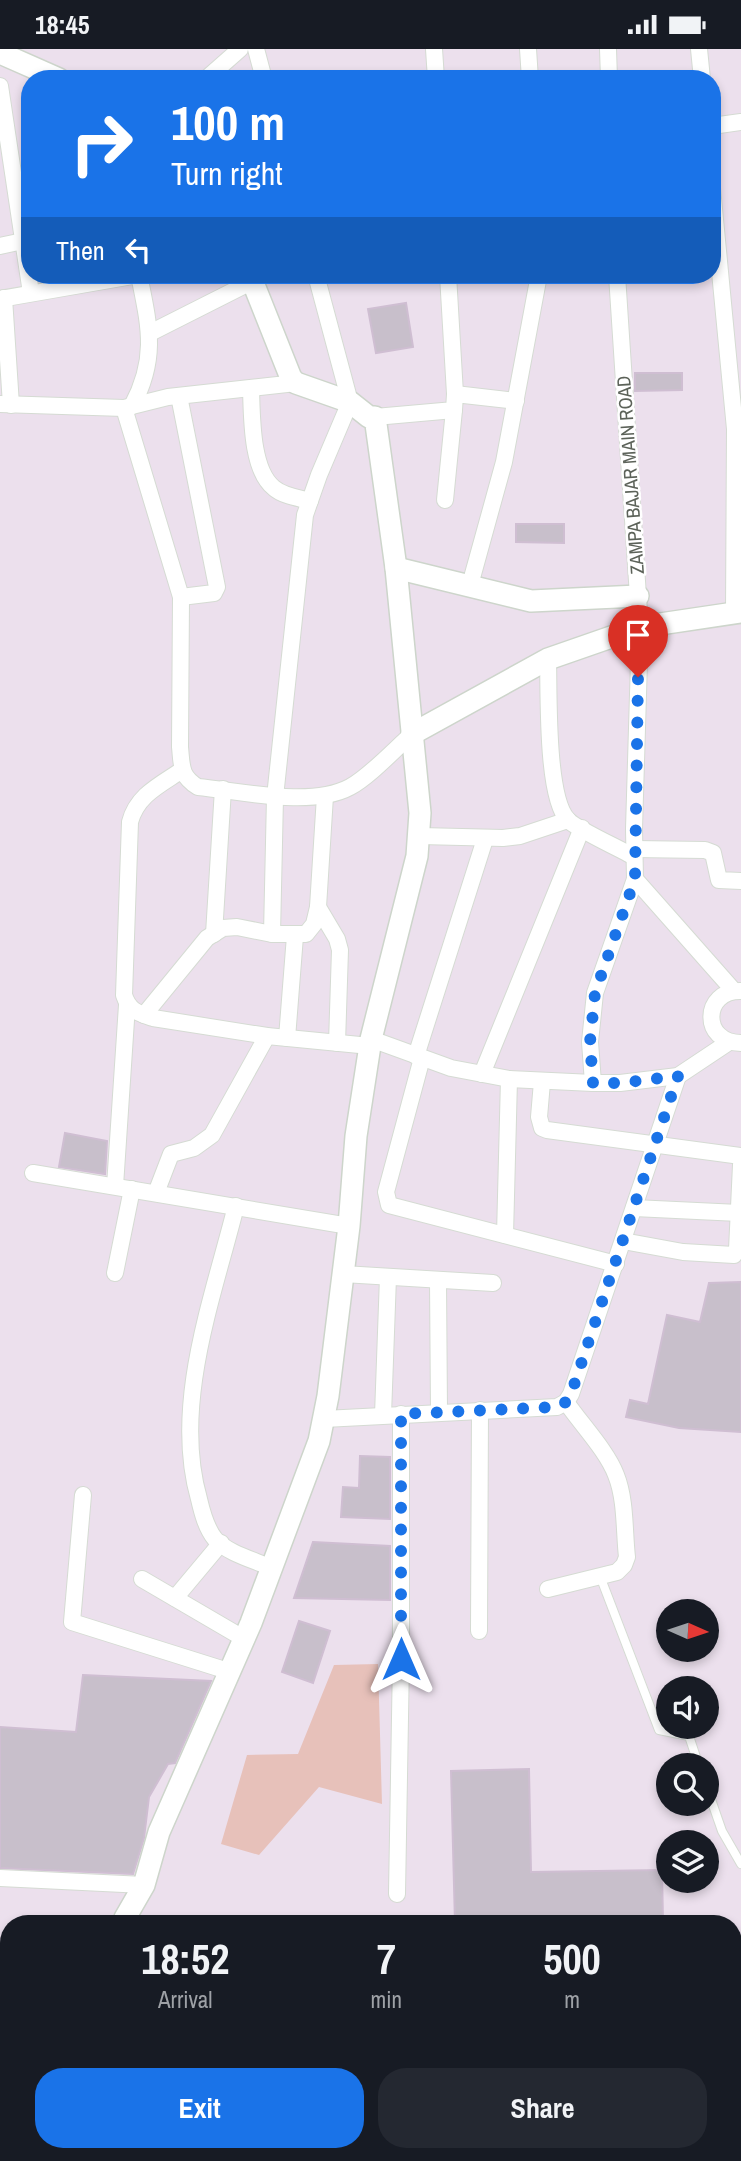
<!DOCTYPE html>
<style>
:root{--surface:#171b24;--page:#242831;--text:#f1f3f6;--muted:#9ea1a6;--accent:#1a73e8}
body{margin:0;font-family:"Archivo Narrow",sans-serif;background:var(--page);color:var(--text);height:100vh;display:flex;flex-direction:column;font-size:26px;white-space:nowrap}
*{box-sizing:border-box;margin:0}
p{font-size:23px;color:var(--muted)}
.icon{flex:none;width:38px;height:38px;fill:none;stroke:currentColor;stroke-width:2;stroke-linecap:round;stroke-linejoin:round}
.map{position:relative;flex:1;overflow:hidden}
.side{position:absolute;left:0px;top:1866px;width:742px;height:247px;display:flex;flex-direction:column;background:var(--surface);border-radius:28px 28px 0 0;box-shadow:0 4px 10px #0003}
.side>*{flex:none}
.top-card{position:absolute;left:21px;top:21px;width:700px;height:214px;border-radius:28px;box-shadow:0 4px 10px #0003;background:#1a73e8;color:#fff;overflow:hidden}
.needle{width:46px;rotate:93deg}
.buttons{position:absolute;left:656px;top:1550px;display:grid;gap:14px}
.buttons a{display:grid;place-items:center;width:63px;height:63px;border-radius:50%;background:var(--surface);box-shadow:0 4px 10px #0003;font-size:35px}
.pin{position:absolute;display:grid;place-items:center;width:60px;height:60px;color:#fff;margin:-72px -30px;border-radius:50% 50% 50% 0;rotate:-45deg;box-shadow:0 0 7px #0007}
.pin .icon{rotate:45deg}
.me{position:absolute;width:77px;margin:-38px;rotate:0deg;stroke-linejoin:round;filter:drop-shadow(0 0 5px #0008)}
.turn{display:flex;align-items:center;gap:24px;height:147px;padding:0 35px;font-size:32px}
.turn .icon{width:91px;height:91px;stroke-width:2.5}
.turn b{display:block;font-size:49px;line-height:60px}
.then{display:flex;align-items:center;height:66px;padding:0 35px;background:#0003;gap:14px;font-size:26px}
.eta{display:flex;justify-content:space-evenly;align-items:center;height:119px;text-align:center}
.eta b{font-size:42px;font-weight:700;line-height:49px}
.action{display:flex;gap:14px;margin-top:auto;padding:14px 35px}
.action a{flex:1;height:80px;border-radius:28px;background:var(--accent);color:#fff;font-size:28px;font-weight:700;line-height:80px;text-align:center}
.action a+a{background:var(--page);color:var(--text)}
.status{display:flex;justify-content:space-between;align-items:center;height:49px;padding:0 35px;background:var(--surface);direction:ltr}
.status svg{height:19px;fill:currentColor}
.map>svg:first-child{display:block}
.green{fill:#e7c1ba}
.building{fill:#c8bfcb;stroke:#cfbed2;stroke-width:2}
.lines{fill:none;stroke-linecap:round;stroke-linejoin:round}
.lane-casing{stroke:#d5dbd3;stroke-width:10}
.street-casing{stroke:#d5dbd3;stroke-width:18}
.secondary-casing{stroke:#cdd5cb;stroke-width:24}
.highway-casing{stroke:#c400ed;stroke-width:31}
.lane{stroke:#fff;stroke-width:8}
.street{stroke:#fff;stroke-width:16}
.secondary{stroke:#fff;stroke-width:21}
.highway{stroke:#f185ff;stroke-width:28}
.route{stroke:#1a73e8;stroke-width:12;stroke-dasharray:0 21.6}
.labels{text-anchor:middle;stroke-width:5;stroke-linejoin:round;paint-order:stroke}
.street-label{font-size:19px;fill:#5c6259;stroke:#fff}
</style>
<div class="status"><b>18:45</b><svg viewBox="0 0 49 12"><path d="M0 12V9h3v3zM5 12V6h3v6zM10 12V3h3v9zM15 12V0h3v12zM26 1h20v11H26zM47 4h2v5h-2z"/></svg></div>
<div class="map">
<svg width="741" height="2112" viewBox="0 0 741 2112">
<rect width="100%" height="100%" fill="#ece0ed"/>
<!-- green -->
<polygon class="green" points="378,1615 382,1755 319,1738 259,1806 221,1795 247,1706 298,1705 334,1616"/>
<!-- building -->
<g class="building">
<polygon points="406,254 413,298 376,304 368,260"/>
<polygon points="635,324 682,324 682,341 635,342"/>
<polygon points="516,475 564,475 564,494 516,493"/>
<polygon points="65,1084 107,1092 105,1125 59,1118"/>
<polygon points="741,1233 741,1383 679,1379 626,1368 630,1351 648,1355 667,1266 700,1273 709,1234"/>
<polygon points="360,1407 390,1408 390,1470 341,1468 343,1438 359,1439"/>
<polygon points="313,1493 390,1497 390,1551 294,1549"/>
<polygon points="299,1572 330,1582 313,1634 282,1623"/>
<polygon points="83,1626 211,1632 175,1714 168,1715 149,1748 144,1789 133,1825 0,1819 0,1678 76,1683"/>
<polygon points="529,1720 531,1823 662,1821 663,1873 455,1874 451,1722"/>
</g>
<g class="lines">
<!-- lane casing -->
<g class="lane-casing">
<g id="lane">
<polyline points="600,1527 659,1681 689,1687 699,1717"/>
<polyline points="707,1739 722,1782 741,1815"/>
<polyline points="537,2104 537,2112"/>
<polyline points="697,2104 697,2112"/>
</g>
</g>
<!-- street casing -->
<g class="street-casing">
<g id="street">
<polyline points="256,0 264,30"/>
<polyline points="434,0 436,30"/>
<polyline points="528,0 530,30"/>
<polyline points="608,0 609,30"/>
<polyline points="699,0 702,30"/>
<polyline points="206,30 240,0"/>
<polyline points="0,37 31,244"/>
<polyline points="712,77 741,73"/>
<polyline points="712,139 735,380 734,564"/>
<polyline points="0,197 23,192"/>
<polyline points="448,226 455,345"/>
<polyline points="617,226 640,578 634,780 635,830 734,942"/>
<polyline points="4,249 11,356"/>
<polyline points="0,250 138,226"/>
<polyline points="150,284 253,232"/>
<path d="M251,340C252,367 251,421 274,439C283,447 299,449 310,452"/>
<polyline points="179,347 217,538 214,544 181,548"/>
<polyline points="0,355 124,359 168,348 296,334"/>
<path d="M132,357C158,309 149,276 139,226"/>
<path d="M124,359L181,548L180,698C182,717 180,727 198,738C241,742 311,759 350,738C369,728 395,700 412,685"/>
<polyline points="375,368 454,361 455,345 516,352"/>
<polyline points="445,451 454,361"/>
<polyline points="470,536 504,413 539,226"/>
<path d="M548,610C549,644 546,749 568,771C576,780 621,800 634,808"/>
<path d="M182,721C160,736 137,746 130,773L124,946C129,962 138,964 153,969L267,987L370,997"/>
<polyline points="420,787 503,789 520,787 568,771"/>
<polyline points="634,800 705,801 713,804 719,831 741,832"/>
<polyline points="318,858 337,890 340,901 337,994"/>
<polyline points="214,885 223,740"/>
<polyline points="272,885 275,748 305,466 319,426 350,353 316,226"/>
<path d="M741,942C702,941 701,994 741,994"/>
<polyline points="144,966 207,889 223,879 237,878 272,885 306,885 314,875 318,858 325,747"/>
<polyline points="287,989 295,887"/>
<polyline points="371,990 451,1019 509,1030 593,1034 620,1034 678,1027 729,993"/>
<polyline points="416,1007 485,790"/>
<polyline points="422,1009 386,1143 389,1156 616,1215"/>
<polyline points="482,1025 582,779"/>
<polyline points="542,1033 539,1068 542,1079 547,1081 741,1107"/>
<polyline points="593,1034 590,993 595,944 635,830"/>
<polyline points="33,1124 349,1177"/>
<polyline points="115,1137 127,956"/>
<polyline points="156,1144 171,1105 194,1099 212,1086 267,987"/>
<path d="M236,1157C213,1249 172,1356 199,1450C202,1463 206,1479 215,1490C227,1504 254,1511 272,1519"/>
<polyline points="634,1159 739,1164"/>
<polyline points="505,1186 509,1030"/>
<polyline points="623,1192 683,1203 734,1206 737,1201 741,1116"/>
<polyline points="115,1224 132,1140"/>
<polyline points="343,1225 493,1234"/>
<polyline points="438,1232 439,1363"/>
<polyline points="383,1366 388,1228"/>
<polyline points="324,1370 557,1358 566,1353 571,1345 678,1027"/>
<polyline points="83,1446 72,1573 228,1622"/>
<polyline points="142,1530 243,1589"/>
<path d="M548,1540L617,1523L624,1516L627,1508C624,1482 626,1451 616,1426C607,1402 581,1375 566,1353"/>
<polyline points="175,1549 221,1494"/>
<polyline points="479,1582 480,1361"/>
<polyline points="0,1829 144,1836"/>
<polyline points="397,1845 401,1610 401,1365"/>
</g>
</g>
<!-- secondary casing -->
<g class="secondary-casing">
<g id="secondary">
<polyline points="0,4 59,30"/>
<polyline points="396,519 531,552 638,547"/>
<polyline points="412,685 548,610 640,578 741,563"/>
<polyline points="124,1874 125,1869 144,1836 159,1783 251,1574 319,1392 328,1347 349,1177 356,1087 371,990 417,807 420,764 396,519 375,368 369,368 350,353 296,334 291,329 250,226"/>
<polyline points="0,2089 9,2089"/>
<polyline points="131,2104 173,2112"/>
<polyline points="266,2104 272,2112"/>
<polyline points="62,2112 64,2104"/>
<polyline points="93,2112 95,2104"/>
</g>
</g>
<!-- highway casing -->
<g class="highway-casing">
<polyline id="highway" points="20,2112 27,2104"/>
</g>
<!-- lane -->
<use href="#lane" class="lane"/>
<!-- street -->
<use href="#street" class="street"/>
<!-- secondary -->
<use href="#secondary" class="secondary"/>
<!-- highway -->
<use href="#highway" class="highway"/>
</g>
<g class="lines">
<!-- route -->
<polyline class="route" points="401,1610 401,1365 557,1358 566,1353 571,1345 678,1027 620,1034 593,1034 590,993 595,944 635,830 638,628"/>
</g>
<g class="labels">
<!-- street labels -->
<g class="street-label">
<text transform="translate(630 426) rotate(-94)" y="7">ZAMPA BAJAR MAIN ROAD</text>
</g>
</g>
</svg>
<div class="buttons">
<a><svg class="needle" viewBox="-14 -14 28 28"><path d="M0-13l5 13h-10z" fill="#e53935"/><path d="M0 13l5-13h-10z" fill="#9ea1a6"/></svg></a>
<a><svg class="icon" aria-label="sound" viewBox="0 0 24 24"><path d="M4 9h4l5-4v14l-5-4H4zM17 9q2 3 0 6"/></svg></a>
<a><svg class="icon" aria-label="search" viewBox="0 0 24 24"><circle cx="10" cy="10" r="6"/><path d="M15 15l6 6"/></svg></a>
<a><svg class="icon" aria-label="layers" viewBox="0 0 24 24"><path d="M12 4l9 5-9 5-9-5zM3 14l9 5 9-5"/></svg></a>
</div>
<div class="pin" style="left:638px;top:628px;background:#d93025"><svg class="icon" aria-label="arrive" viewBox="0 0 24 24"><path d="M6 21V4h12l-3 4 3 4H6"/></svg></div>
<svg class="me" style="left:401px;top:1610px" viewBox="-20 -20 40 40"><path d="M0-17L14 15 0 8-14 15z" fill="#1a73e8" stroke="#fff" stroke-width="4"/></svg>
<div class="top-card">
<div class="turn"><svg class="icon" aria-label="right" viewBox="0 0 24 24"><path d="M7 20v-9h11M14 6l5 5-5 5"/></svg><div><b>100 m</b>Turn right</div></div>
<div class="then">Then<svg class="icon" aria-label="left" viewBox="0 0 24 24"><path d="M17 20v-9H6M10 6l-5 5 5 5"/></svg></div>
</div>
<section class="side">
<div class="eta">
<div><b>18:52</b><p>Arrival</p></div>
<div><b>7</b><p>min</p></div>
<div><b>500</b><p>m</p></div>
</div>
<div class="action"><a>Exit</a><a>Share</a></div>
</section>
</div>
